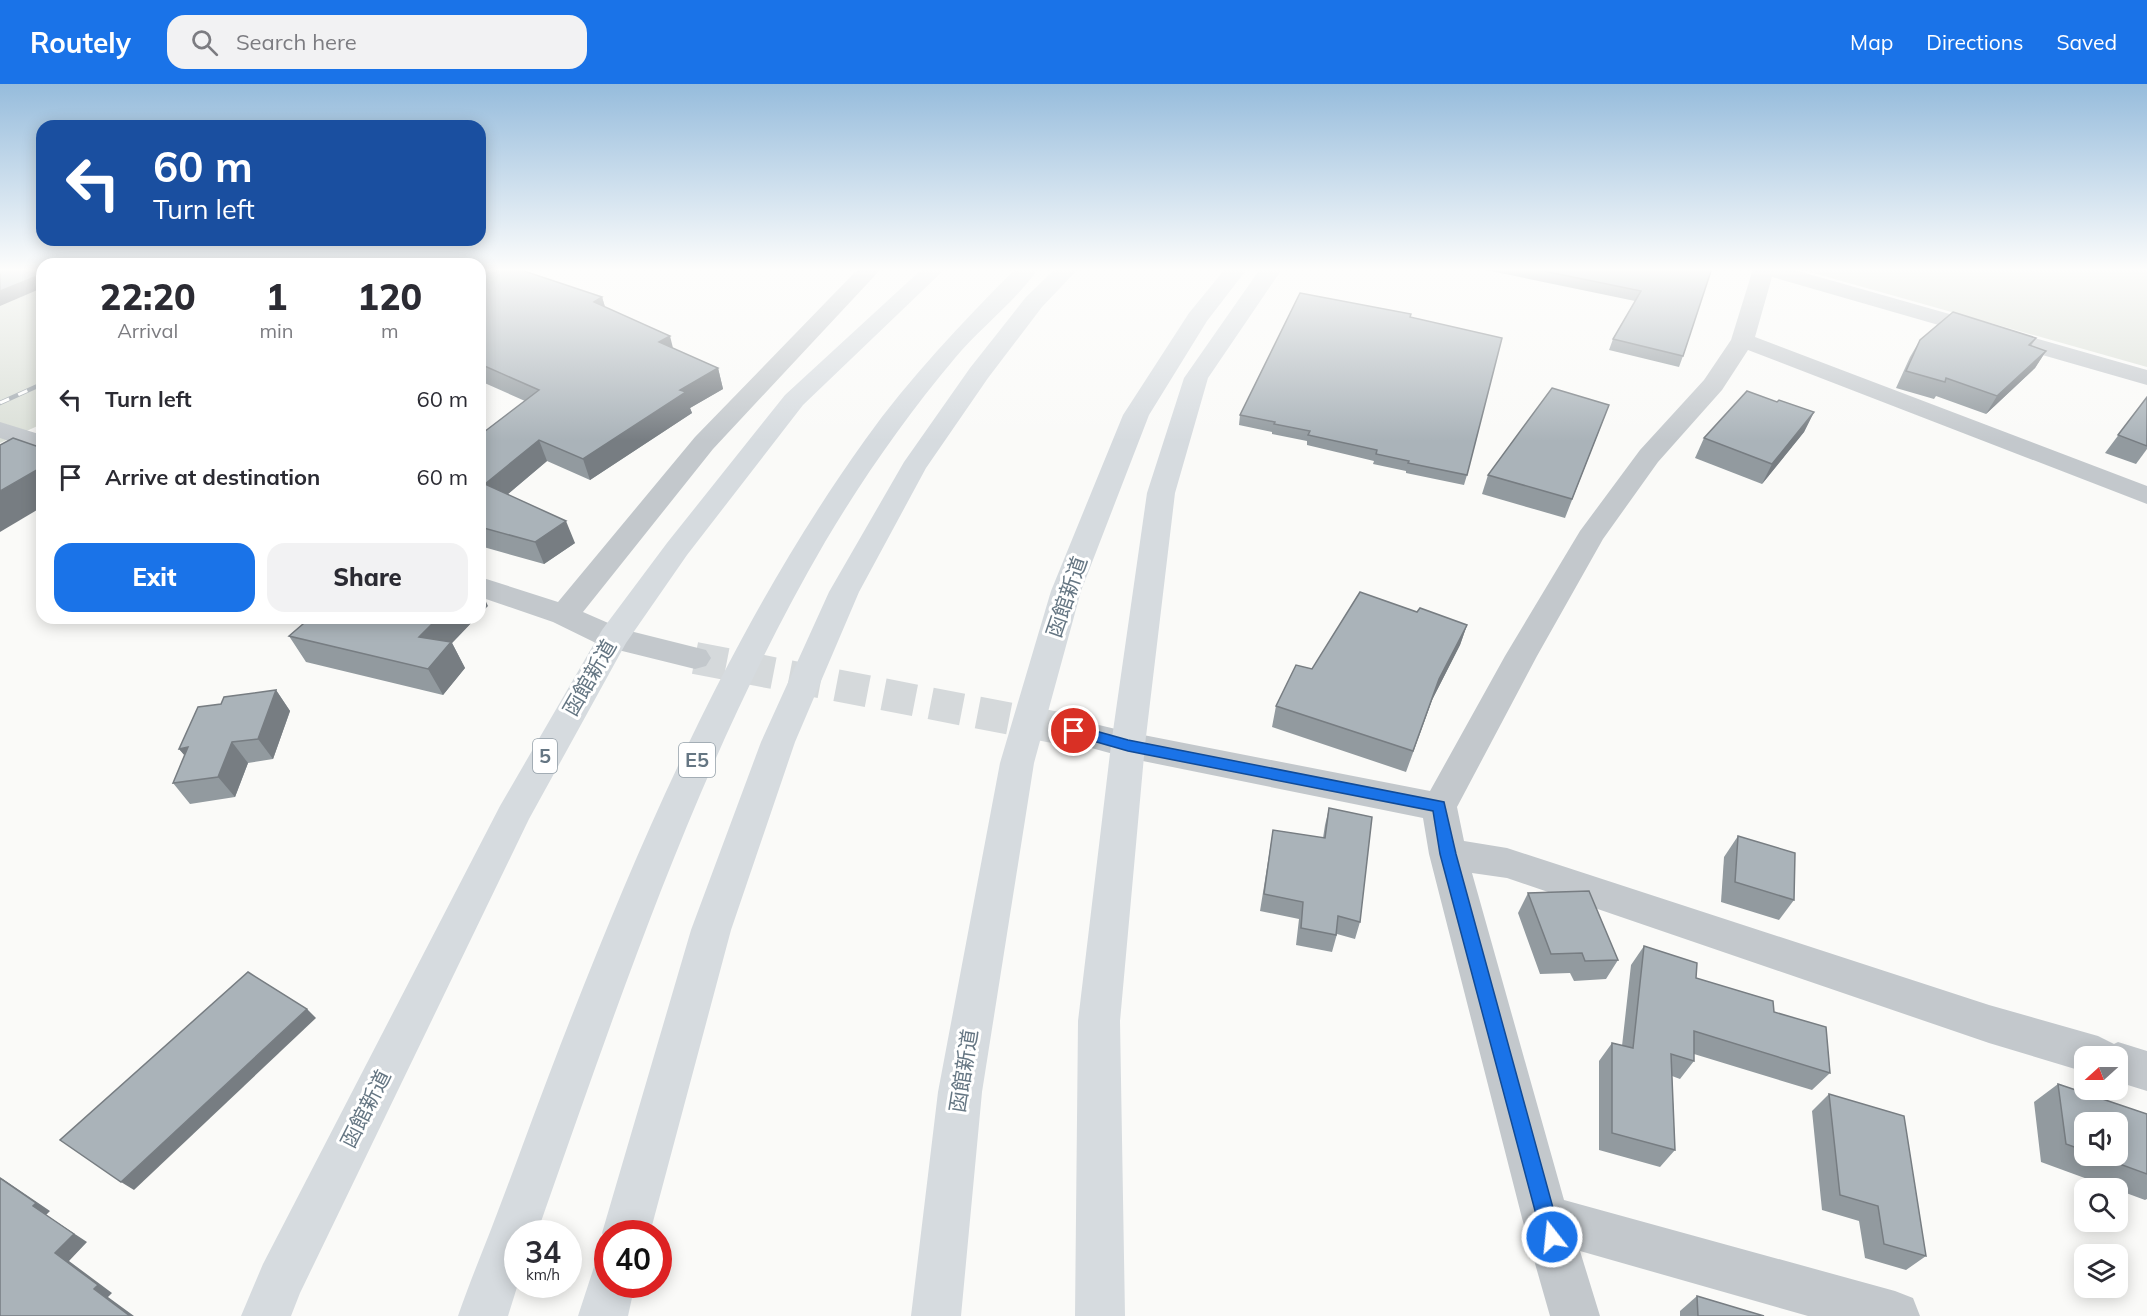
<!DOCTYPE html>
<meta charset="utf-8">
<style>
:root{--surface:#fff;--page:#f2f2f3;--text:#2b2b33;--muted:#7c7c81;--accent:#1a73e8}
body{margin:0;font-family:Mulish,"Noto Sans JP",sans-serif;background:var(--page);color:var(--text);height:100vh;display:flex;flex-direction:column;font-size:22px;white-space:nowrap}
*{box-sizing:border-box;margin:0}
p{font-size:20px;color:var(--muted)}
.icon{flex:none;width:33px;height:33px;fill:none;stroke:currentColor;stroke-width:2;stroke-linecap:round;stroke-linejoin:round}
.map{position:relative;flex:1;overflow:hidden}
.details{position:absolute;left:36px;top:174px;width:450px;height:366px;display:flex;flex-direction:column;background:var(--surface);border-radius:18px;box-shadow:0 3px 15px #0003}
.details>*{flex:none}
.banner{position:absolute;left:36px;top:36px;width:450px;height:126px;border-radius:18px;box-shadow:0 3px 15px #0003;background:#1a4fa0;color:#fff;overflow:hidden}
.needle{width:39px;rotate:249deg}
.fabs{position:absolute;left:2074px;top:962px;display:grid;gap:12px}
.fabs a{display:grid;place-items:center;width:54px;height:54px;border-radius:12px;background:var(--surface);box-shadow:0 3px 15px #0003;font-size:30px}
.speed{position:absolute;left:504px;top:1136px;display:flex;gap:12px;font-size:30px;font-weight:700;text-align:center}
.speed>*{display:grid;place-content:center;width:78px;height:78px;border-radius:50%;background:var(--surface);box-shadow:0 3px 15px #0003;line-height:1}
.speed small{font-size:15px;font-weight:400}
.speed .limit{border:9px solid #d22;background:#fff;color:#111}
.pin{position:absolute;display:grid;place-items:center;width:51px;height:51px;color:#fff;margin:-26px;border:3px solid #fff;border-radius:50%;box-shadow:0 2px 6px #0007}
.me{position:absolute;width:66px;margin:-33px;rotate:344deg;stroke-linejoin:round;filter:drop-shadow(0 0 4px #0008)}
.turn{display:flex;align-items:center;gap:21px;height:126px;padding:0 18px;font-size:27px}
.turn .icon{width:78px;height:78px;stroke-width:2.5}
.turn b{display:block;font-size:42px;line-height:51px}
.eta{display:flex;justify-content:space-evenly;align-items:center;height:102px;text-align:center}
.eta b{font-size:36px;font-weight:800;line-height:42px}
.primary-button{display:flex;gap:12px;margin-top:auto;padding:12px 18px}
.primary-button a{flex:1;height:69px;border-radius:18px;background:var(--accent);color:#fff;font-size:24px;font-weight:800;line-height:69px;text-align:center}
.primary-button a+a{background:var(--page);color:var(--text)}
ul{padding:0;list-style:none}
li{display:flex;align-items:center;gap:18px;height:78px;padding:0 18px}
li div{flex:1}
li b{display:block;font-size:22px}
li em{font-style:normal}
header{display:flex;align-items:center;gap:36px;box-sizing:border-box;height:84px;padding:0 30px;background:var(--accent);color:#fff}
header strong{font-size:28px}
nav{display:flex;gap:33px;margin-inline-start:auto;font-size:21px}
.search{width:420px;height:54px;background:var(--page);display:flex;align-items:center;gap:15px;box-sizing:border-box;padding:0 21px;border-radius:18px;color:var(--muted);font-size:22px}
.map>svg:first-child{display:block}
.green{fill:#dadfd7}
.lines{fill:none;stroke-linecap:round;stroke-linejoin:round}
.minor-tunnel{stroke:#d5d9db;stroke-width:32;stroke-dasharray:32 16;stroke-linecap:butt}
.minor{fill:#c3c8cc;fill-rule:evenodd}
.highway{fill:#d6dbdf;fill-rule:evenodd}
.rail-casing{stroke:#a2aab0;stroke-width:4.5}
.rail{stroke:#fff;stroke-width:3;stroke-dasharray:10;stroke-linecap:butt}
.wall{fill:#929a9f;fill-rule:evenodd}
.shaded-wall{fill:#777d82}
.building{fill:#aab3b9;stroke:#777d82;stroke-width:1.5}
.route{fill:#1a73e8;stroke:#114b97;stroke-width:1.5}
.labels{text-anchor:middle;stroke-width:6;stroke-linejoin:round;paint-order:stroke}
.shield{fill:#fff;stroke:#939fa8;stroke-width:1.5}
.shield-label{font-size:20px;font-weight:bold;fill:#657683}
.street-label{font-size:21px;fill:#657683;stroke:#fff}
</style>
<header>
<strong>Routely</strong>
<div class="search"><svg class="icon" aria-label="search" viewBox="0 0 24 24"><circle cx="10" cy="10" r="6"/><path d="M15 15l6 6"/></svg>Search here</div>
<nav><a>Map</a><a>Directions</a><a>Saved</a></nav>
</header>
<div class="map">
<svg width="2147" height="1232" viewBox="0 0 2147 1232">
<rect width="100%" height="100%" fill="#fafaf8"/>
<!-- green -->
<g class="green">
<polygon points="0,185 42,185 42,340 0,359"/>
<polygon points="1799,185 2147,185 2147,283"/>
</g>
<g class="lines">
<!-- minor-tunnel -->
<polyline class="minor-tunnel" points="695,574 1074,647"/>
<!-- minor -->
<g class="minor">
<polygon points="858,185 881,185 713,365 583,528 622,545 706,566 711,574 706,582 695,585 602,562 553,538 480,513 480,493 558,518 695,353"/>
<polygon points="1753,185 1791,185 2147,286 2147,301 1772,193 1755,253 2147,402 2147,420 1748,266 1722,306 1658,378 1603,455 1537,572 1457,723 1464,757 1507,764 1989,921 2098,952 2114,960 2118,958 2147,967 2147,1007 2118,998 2118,972 2085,972 2085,988 1989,959 1507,794 1472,789 1564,1116 1895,1207 1913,1214 1920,1232 1808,1232 1580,1167 1600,1232 1550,1232 1522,1134 1429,770 1423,734 1128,674 1062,656 1057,647 1062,638 1074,635 1128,648 1430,707 1505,572 1580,447 1640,366 1704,296 1731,256"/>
<polygon points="0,338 42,351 42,368 0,354"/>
</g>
<!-- highway -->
<g class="highway">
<polygon points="922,185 945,185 803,321 687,471 626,559 529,735 300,1209 291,1232 241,1232 263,1180 500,722 602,546 667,459 785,311"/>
<path d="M1015,185H1038C1015,218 981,243 955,274C907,331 863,394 825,458C699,675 620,914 537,1149H518V1200L508,1232H458C468,1203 479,1176 490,1148C514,1086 536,1024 560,962C642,751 732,542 865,356C909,294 962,239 1015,185Z"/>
<polygon points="1055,185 1078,185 1042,223 988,294 926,384 859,508 795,658 731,846 650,1149 608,1149 608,1162 602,1149 691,846 761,658 829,508 904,378 970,284 1026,213"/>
<polygon points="1225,185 1247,185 1207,237 1149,331 1081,507 1034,679 982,1008 961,1232 911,1232 938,1008 1000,679 1051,507 1123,331 1189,229"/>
<polygon points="1260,185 1282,185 1208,294 1175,409 1145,661 1120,937 1125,1232 1075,1232 1078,937 1111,661 1147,409 1184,294"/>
<polygon points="608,1177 608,1200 635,1200 628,1232 578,1232 594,1183"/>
</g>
<!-- rail casing -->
<g class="rail-casing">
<polyline id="rail" points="0,319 42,300"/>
</g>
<!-- rail -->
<use href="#rail" class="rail"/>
</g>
<!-- wall -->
<g class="wall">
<polygon points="480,185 602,213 605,223 673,265 718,284 723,305 690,324 692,329 590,396 547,377 508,410 575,459 544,480 480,462 480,351 525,317 480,297"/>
<polygon points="1481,185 1703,185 1683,272 1679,283 1609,266 1613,255 1635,217"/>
<polygon points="1411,233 1467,391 1464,401 1406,389 1406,387 1373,380 1374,377 1307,361 1307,357 1272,350 1272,348 1239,341 1240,331"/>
<polygon points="2036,254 2031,262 2046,267 2035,284 1986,330 1936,312 1934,315 1896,304 1910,273 1920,256"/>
<polygon points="2147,313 2147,365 2136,380 2105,369"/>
<polygon points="1777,318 1814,328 1804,348 1762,400 1695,374 1704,354"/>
<polygon points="1609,321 1565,434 1482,410 1488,391"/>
<polygon points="1417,528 1467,541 1460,561 1432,616 1406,688 1272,643 1276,622 1312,585"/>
<polygon points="310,534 476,534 452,559 465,584 443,611 306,578 289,552"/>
<polygon points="276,606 290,627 273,675 248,679 235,713 190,720 173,699 185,671 179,665 221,620"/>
<polygon points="1329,724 1360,838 1355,855 1337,850 1332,868 1296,861 1299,835 1260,827 1273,746 1323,754 1325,741"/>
<polygon points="1738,752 1794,816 1779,836 1721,818 1724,773"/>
<polygon points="1528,809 1618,876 1606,895 1574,897 1570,889 1540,890 1518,829"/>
<polygon points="1644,862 1696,894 1774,928 1830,989 1812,1006 1694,970 1694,977 1680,995 1672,992 1675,1066 1660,1083 1599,1066 1599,977 1612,959 1622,962 1631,881"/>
<path d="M2058,1000L2147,1030V1115L2145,1116L2118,1106V1104H2112L2041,1078L2034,1018ZM2085,1038L2118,1071H2085Z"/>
<polygon points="1829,1010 1926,1172 1906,1186 1865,1174 1859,1137 1822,1126 1812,1027"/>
<polygon points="1697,1212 1764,1232 1680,1232 1680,1227"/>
</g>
<!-- shaded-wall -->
<g class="shaded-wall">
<polygon points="42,190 42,204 0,222 0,207"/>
<polygon points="602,213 608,233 594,218"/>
<polygon points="670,252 675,272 659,258"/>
<polygon points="2046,267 2035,284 1986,330 1997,312"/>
<polygon points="718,284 723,305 690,324 692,329 590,396 583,375 680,306"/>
<polygon points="1814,328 1804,348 1762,400 1772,380"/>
<polygon points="539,356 547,377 495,421 485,400"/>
<polygon points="42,383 42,423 0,448 0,407"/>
<polygon points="566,437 575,459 544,480 535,458"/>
<polygon points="480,505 488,522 480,530"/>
<polygon points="438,534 476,534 452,559 465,584 443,611 428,585 419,553"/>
<polygon points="1467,541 1460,561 1432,616 1406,688 1439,595"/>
<polygon points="276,606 290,627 273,675 258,655"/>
<polygon points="232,658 248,679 235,713 218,693"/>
<polygon points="188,663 196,685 179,665"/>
<polygon points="307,925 316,934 134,1106 121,1098"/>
<polygon points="0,1093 50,1127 46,1131 87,1158 69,1177 112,1209 108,1213 134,1232 130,1232 94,1205 55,1169"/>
</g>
<!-- building -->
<g class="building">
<polygon points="0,185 42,185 42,190 0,207"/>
<polygon points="480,185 518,185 602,213 594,218 670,252 659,258 718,284 680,306 686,308 583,375 539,356 485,400 566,437 535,458 480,443 480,351 539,306 480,280"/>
<polygon points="1534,185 1703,185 1711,187 1683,272 1613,255 1641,207"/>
<polygon points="1300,209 1411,230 1410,233 1502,254 1467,391 1408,379 1409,377 1376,370 1377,366 1308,351 1310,347 1274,340 1275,338 1240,331"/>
<polygon points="1953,228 2036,254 2029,261 2046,267 1997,312 1946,294 1945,298 1906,287 1920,256"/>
<polygon points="1552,304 1609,321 1572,415 1488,391"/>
<polygon points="1747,307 1777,318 1779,316 1814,328 1772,380 1704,354"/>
<polygon points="2147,313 2147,362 2118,351"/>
<polygon points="13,354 42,364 42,383 0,407 0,361"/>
<polygon points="1360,508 1417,528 1420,524 1467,541 1439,595 1413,667 1276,622 1296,581 1312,585"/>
<polygon points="310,534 438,534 419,553 451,558 428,585 289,552"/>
<polygon points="276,606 258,655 232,658 218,693 173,699 188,663 179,665 198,623 221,620 224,613"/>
<polygon points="1329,724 1372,733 1360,838 1338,832 1336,851 1301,844 1303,818 1264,810 1273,746 1325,754"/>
<polygon points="1738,752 1795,769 1794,816 1735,798"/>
<polygon points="1589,807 1618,876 1585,877 1582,869 1551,870 1528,809"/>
<polygon points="1644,862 1697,879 1696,894 1773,917 1774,928 1826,943 1830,989 1694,947 1694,977 1671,970 1675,1066 1612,1049 1612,959 1633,964"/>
<polygon points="248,888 307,925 121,1098 60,1056"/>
<polygon points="2058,1000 2147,1030 2147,1090 2095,1071 2118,1071 2118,1038 2085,1038 2085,1067 2066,1060"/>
<polygon points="1829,1010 1904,1032 1926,1172 1884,1160 1878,1122 1840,1111"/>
<polygon points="0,1094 36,1119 33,1122 74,1150 55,1169 98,1201 94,1205 130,1232 0,1232"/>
<polygon points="1697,1212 1764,1232 1698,1232"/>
</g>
<!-- sky -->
<linearGradient id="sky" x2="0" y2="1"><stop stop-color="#96bcdc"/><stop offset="0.52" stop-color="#fdfdfc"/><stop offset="1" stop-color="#fdfdfc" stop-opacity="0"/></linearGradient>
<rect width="2147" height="357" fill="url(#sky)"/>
<!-- route -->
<polygon class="route" points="1074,641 1128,656 1444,718 1456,770 1561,1153 1559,1160 1552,1163 1545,1160 1542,1153 1440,770 1433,727 1128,667 1069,650 1067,647 1069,643"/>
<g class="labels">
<!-- shield labels -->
<g class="shield">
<rect x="533" y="655" width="24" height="34" rx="4.5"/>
<rect x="679" y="659" width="36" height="34" rx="4.5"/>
</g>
<g class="shield-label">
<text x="545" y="679">5</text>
<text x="697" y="683">E5</text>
</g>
<!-- street labels -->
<g class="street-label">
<text transform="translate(1067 513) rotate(-71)" y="7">函館新道</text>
<text transform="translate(590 594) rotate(-60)" y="7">函館新道</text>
<text transform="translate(964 987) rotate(-81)" y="7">函館新道</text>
<text transform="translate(366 1025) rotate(-63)" y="7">函館新道</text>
</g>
</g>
</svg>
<div class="fabs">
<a><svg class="needle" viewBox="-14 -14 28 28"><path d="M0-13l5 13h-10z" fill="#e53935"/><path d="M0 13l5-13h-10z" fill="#7c7c81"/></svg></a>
<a><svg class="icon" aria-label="sound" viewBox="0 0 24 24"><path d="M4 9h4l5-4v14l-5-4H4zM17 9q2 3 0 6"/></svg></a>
<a><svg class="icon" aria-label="search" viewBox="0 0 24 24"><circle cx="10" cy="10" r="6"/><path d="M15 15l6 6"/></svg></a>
<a><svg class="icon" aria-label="layers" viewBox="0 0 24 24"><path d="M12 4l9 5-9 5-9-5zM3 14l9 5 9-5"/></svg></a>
</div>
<div class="speed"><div>34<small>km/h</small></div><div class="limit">40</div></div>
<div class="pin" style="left:1074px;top:647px;background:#d93025"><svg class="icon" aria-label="arrive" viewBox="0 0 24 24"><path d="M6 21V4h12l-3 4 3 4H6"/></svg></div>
<svg class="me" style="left:1552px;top:1153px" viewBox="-20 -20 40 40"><circle r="17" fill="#1a73e8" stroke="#fff" stroke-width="3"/><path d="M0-11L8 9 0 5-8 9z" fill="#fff"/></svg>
<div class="banner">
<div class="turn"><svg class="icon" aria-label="left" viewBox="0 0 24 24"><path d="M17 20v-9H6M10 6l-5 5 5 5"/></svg><div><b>60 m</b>Turn left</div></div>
</div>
<section class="details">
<div class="eta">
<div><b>22:20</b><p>Arrival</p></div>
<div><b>1</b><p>min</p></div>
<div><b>120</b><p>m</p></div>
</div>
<ul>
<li><svg class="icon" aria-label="left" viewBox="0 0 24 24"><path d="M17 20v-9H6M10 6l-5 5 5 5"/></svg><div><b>Turn left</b></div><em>60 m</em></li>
<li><svg class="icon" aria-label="arrive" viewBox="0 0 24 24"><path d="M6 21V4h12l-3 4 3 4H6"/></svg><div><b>Arrive at destination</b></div><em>60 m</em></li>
</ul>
<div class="primary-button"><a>Exit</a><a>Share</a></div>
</section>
</div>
